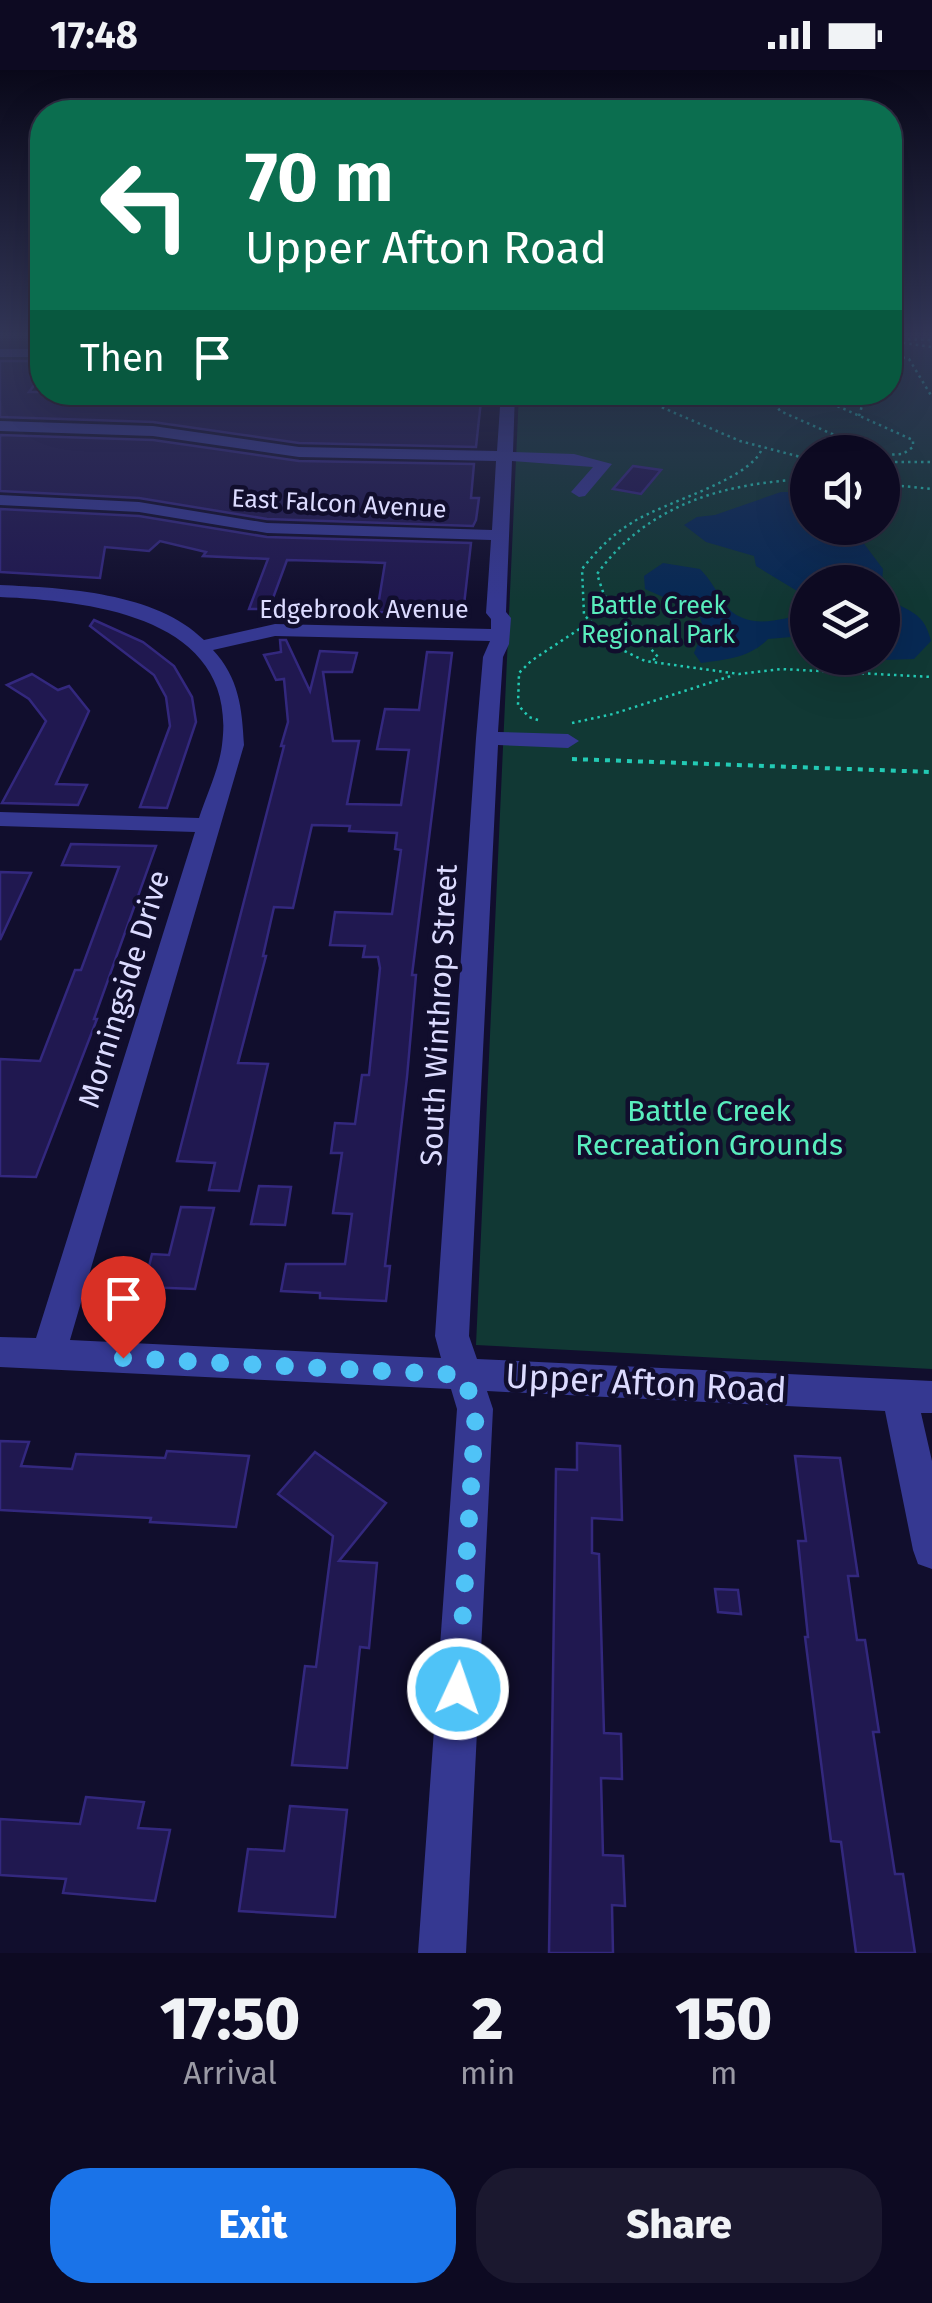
<!DOCTYPE html>
<style>
:root{--surface:#0d0a22;--page:#1b182f;--text:#f1f3f6;--muted:#9a9aa5;--line:#2d2b40;--accent:#1a73e8}
body{margin:0;font-family:"Fira Sans",sans-serif;background:var(--page);color:var(--text);height:100vh;display:flex;flex-direction:column;font-size:38px;white-space:nowrap}
*{box-sizing:border-box;margin:0}
p{font-size:32px;color:var(--muted)}
.icon{flex:none;width:55px;height:55px;fill:none;stroke:currentColor;stroke-width:2;stroke-linecap:round;stroke-linejoin:round}
.map{position:relative;height:1883px;overflow:hidden}
.sheet{display:flex;flex-direction:column;background:var(--surface);flex:1}
.sheet>*{flex:none}
.banner{position:absolute;left:30px;top:30px;width:872px;height:305px;border-radius:40px;box-shadow:0 10px 40px #0002,0 0 0 2px var(--line);background:#0b6e4f;color:#fff;overflow:hidden}
.fabs{position:absolute;left:790px;top:365px;display:grid;gap:20px}
.fabs a{display:grid;place-items:center;width:110px;height:110px;border-radius:50%;background:var(--surface);box-shadow:0 10px 40px #0002,0 0 0 2px var(--line);font-size:50px}
.pin{position:absolute;display:grid;place-items:center;width:85px;height:85px;color:#fff;margin:-102px -42px;border-radius:50% 50% 50% 0;rotate:-45deg;box-shadow:0 0 10px #0007}
.pin .icon{rotate:45deg}
.me{position:absolute;width:110px;margin:-55px;rotate:3deg;stroke-linejoin:round;filter:drop-shadow(0 0 8px #0008)}
.turn{display:flex;align-items:center;gap:35px;height:210px;padding:0 50px;font-size:45px}
.turn .icon{width:130px;height:130px;stroke-width:2.5}
.turn b{display:block;font-size:70px;line-height:85px}
.then{display:flex;align-items:center;height:95px;padding:0 50px;background:#0003;gap:20px;font-size:38px}
.eta{display:flex;justify-content:space-evenly;align-items:center;height:170px;text-align:center}
.eta b{font-size:60px;font-weight:800;line-height:70px}
.action{display:flex;gap:20px;margin-top:auto;padding:20px 50px}
.action a{flex:1;height:115px;border-radius:40px;background:var(--accent);color:#fff;font-size:40px;font-weight:800;line-height:115px;text-align:center}
.action a+a{background:var(--page);color:var(--text)}
.status{display:flex;justify-content:space-between;align-items:center;height:70px;padding:0 50px;background:var(--surface);direction:ltr}
.status svg{height:28px;fill:currentColor}
.map>svg:first-child{display:block}
.green{fill:#113834;fill-rule:evenodd}
.water{fill:#072954}
.building{fill:#201850;stroke:#33287e;stroke-width:2.5}
.lines{fill:none;stroke-linecap:round;stroke-linejoin:round}
.path-far1{stroke:#23cab4;stroke-width:2.5;stroke-dasharray:2.5 4;stroke-linecap:butt}
.path{stroke:#23cab4;stroke-width:4;stroke-dasharray:5 6;stroke-linecap:butt}
.minor{fill:#353891;fill-rule:evenodd}
.route{stroke:#4fc3f7;stroke-width:18;stroke-dasharray:0 32.4}
.labels{text-anchor:middle;stroke-width:9;stroke-linejoin:round;paint-order:stroke}
.far-street-label{font-size:25px;fill:#dcdbff;stroke:#110e2d}
.far-park-label{font-size:25px;fill:#59edbd;stroke:#110e2d}
.street-label{font-size:30px;fill:#dcdbff;stroke:#110e2d}
.park-label{font-size:30px;fill:#59edbd;stroke:#110e2d}
.near-street-label{font-size:35px;fill:#dcdbff;stroke:#110e2d}
</style>
<div class="status"><b>17:48</b><svg viewBox="0 0 49 12"><path d="M0 12V9h3v3zM5 12V6h3v6zM10 12V3h3v9zM15 12V0h3v12zM26 1h20v11H26zM47 4h2v5h-2z"/></svg></div>
<div class="map">
<svg width="932" height="1883" viewBox="0 0 932 1883">
<rect width="100%" height="100%" fill="#110e2d"/>
<!-- green -->
<path class="green" d="M890,267H932V1299L476,1275L519,323L890,322ZM808,382H882V458H808ZM808,512H882V588H808Z"/>
<!-- water -->
<g class="water">
<polygon points="781,422 807,422 808,458 858,458 856,463 883,499 882,512 808,512 807,527 756,496 754,486 706,472 684,455 697,447 715,445"/>
<path d="M663,493L700,499C711,510 716,521 724,533C743,561 781,551 807,542V574L791,567L768,569C750,588 725,590 701,593L694,583C700,569 707,556 697,542L645,519L644,506Z"/>
<path d="M883,523C902,543 923,536 931,571L914,589L855,591L844,588H882Z"/>
</g>
<!-- building -->
<g class="building">
<polygon points="0,291 42,291 42,305 29,322 271,322 268,326 481,331 476,377 299,373 153,352 0,347"/>
<polygon points="0,365 153,370 299,391 474,394 471,428 479,428 476,450 473,456 267,449 139,428 0,421"/>
<polygon points="633,396 661,400 641,424 613,419"/>
<polygon points="0,439 139,446 267,467 471,473 463,544 377,542 385,493 360,492 287,490 269,539 249,539 268,489 203,486 206,482 160,471 149,481 105,477 100,508 0,502"/>
<polygon points="94,550 143,572 174,596 192,627 196,652 167,738 140,737 170,656 166,627 154,605 90,556"/>
<polygon points="280,570 286,570 310,621 320,581 357,583 352,602 323,602 333,671 359,671 347,734 401,735 409,680 377,679 385,639 419,640 427,582 452,583 412,905 416,905 407,1007 385,1196 390,1196 386,1231 320,1228 320,1223 281,1221 286,1194 345,1194 352,1144 333,1143 342,1083 331,1083 335,1053 355,1054 362,1005 369,1005 380,898 378,887 363,887 365,876 330,875 335,842 392,844 401,780 395,779 397,763 349,761 350,756 312,755 293,838 274,837 263,886 266,886 238,993 268,994 239,1121 209,1120 215,1093 177,1091 284,676 281,676 288,652 284,609 276,610 264,585 281,582"/>
<polygon points="32,604 58,620 69,616 89,641 56,714 87,715 78,735 2,733 46,651 29,629 7,615"/>
<polygon points="71,774 156,776 94,949 97,949 36,1107 0,1106 0,989 40,991 75,900 81,900 119,797 62,795"/>
<polygon points="0,802 31,803 0,870"/>
<polygon points="259,1116 291,1117 285,1155 251,1154"/>
<polygon points="181,1137 214,1138 195,1219 144,1217 152,1184 169,1185"/>
<polygon points="0,1371 29,1372 21,1396 72,1399 76,1384 165,1388 167,1381 249,1386 236,1457 150,1452 151,1448 0,1440"/>
<polygon points="577,1373 620,1376 622,1450 592,1448 592,1483 599,1484 604,1663 621,1664 622,1709 601,1708 603,1785 623,1786 625,1836 612,1835 613,1883 549,1883 556,1399 577,1400"/>
<polygon points="315,1382 386,1433 339,1491 377,1493 369,1578 360,1577 347,1698 292,1695 305,1596 316,1597 333,1466 278,1424"/>
<polygon points="795,1386 840,1388 858,1506 848,1506 857,1570 865,1570 879,1662 873,1662 895,1804 903,1804 915,1883 856,1883 841,1772 831,1771 805,1567 808,1567 798,1471 806,1471"/>
<polygon points="715,1519 738,1520 741,1544 718,1542"/>
<polygon points="86,1727 144,1732 138,1758 170,1760 155,1831 63,1823 66,1809 0,1805 0,1749 80,1754"/>
<polygon points="290,1736 347,1740 335,1847 239,1841 248,1779 284,1781"/>
</g>
<g class="lines">
<!-- path-far1 -->
<g class="path-far1">
<polyline points="895,269 932,270"/>
<polyline points="890,271 932,277"/>
<polyline points="890,284 909,289 932,327"/>
<polyline points="626,322 740,371 808,389"/>
<polyline points="768,322 780,341 873,382"/>
<polyline points="816,322 824,330 913,370 913,377 903,384 882,385"/>
<polyline points="859,346 866,322"/>
<path d="M761,381C746,411 665,432 633,452C613,464 597,480 582,499L584,545L618,578L645,591L739,604L781,599L932,607"/>
<polyline points="882,392 932,392"/>
<polyline points="882,414 932,419"/>
<path d="M653,590L658,587L604,525L597,504C648,434 724,413 808,409"/>
<polyline points="538,650 529,647 518,635 519,603 531,591 590,552"/>
<polyline points="572,653 613,644 734,605"/>
</g>
<!-- path -->
<polyline class="path" points="572,689 932,702"/>
<!-- minor -->
<g class="minor">
<rect x="0" y="279" width="42" height="8"/>
<path d="M501,322H515L513,382L574,384L612,394L585,426L579,427L571,422L593,397L512,391L506,542L511,548L509,574L503,587L498,662L568,664L579,671L568,678L498,675L469,1266L477,1289L932,1311V1343H921L932,1391V1499L918,1494L913,1480L885,1341L487,1321L493,1339L466,1883H418L457,1339L451,1319L0,1297V1267L36,1268L195,762L0,756V742L199,748C207,724 219,699 222,675C239,547 92,531 0,527V515C65,518 155,522 204,570L275,554L491,559V549L486,543L491,470L267,463L139,442L0,435V425L139,432L267,453L492,460L496,391L299,387L153,366L0,361V351L153,356L299,377L497,381ZM275,566L490,571L483,587L476,668L435,1266L441,1288L70,1270L244,675C242,638 239,608 213,580Z"/>
</g>
</g>
<!-- sky -->
<linearGradient id="sky" x2="0" y2="1"><stop stop-color="#090819"/><stop offset="0.5" stop-color="#323657"/><stop offset="1" stop-color="#323657" stop-opacity="0"/></linearGradient>
<rect width="932" height="531" fill="url(#sky)"/>
<g class="lines">
<!-- route -->
<polyline class="route" points="123,1288 462,1305 476,1339 458,1619"/>
</g>
<g class="labels">
<!-- far-street labels -->
<g class="far-street-label">
<text transform="translate(339 433) rotate(3)" y="9">East Falcon Avenue</text>
<text x="364" y="548">Edgebrook Avenue</text>
</g>
<!-- far-park labels -->
<g class="far-park-label">
<text x="658" y="544">Battle Creek<tspan x="658" dy="29">Regional Park</tspan></text>
</g>
<!-- street labels -->
<g class="street-label">
<text transform="translate(124 919) rotate(-73)" y="10">Morningside Drive</text>
<text transform="translate(439 945) rotate(-87)" y="10">South Winthrop Street</text>
</g>
<!-- park labels -->
<g class="park-label">
<text x="709" y="1051">Battle Creek<tspan x="709" dy="34">Recreation Grounds</tspan></text>
</g>
<!-- near-street labels -->
<g class="near-street-label">
<text transform="translate(646 1313) rotate(3)" y="12">Upper Afton Road</text>
</g>
</g>
</svg>
<div class="fabs">
<a><svg class="icon" aria-label="sound" viewBox="0 0 24 24"><path d="M4 9h4l5-4v14l-5-4H4zM17 9q2 3 0 6"/></svg></a>
<a><svg class="icon" aria-label="layers" viewBox="0 0 24 24"><path d="M12 4l9 5-9 5-9-5zM3 14l9 5 9-5"/></svg></a>
</div>
<div class="pin" style="left:123px;top:1288px;background:#d93025"><svg class="icon" aria-label="arrive" viewBox="0 0 24 24"><path d="M6 21V4h12l-3 4 3 4H6"/></svg></div>
<svg class="me" style="left:458px;top:1619px" viewBox="-20 -20 40 40"><circle r="17" fill="#4fc3f7" stroke="#fff" stroke-width="3"/><path d="M0-11L8 9 0 5-8 9z" fill="#fff"/></svg>
<div class="banner">
<div class="turn"><svg class="icon" aria-label="left" viewBox="0 0 24 24"><path d="M17 20v-9H6M10 6l-5 5 5 5"/></svg><div><b>70 m</b>Upper Afton Road</div></div>
<div class="then">Then<svg class="icon" aria-label="arrive" viewBox="0 0 24 24"><path d="M6 21V4h12l-3 4 3 4H6"/></svg></div>
</div>
</div>
<section class="sheet">
<div class="eta">
<div><b>17:50</b><p>Arrival</p></div>
<div><b>2</b><p>min</p></div>
<div><b>150</b><p>m</p></div>
</div>
<div class="action"><a>Exit</a><a>Share</a></div>
</section>
